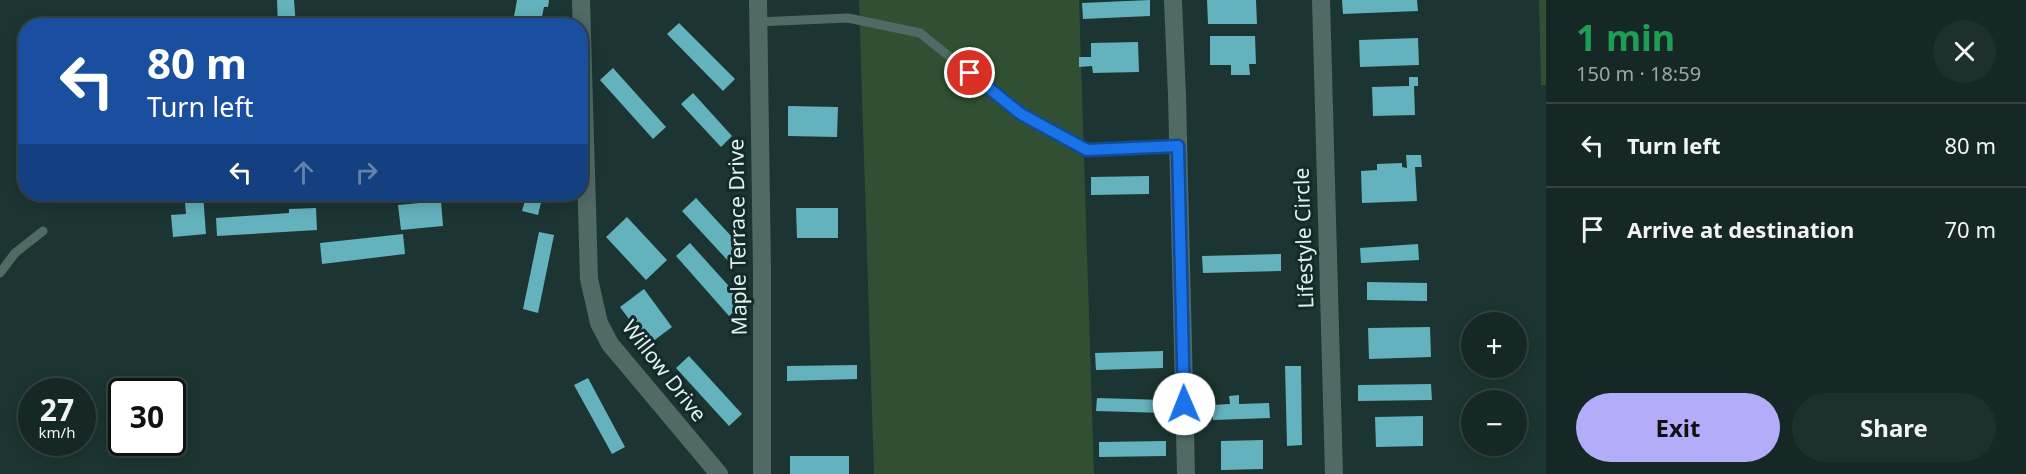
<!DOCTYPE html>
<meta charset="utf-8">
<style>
:root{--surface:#152826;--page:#1e302e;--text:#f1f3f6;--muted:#9da6a7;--line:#344443;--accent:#b3adf9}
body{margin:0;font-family:"Noto Sans",sans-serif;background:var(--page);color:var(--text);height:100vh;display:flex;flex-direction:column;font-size:22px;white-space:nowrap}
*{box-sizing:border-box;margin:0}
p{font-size:20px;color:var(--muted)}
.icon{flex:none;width:33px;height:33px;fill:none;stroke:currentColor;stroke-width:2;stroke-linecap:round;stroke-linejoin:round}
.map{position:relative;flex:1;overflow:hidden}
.panel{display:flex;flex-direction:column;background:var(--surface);width:480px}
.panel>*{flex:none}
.guide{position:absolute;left:18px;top:18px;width:570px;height:183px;border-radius:24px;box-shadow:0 3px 15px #0003,0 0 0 2px var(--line);background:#1a4fa0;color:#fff;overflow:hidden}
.buttons{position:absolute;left:1461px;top:312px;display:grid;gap:12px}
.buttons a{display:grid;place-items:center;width:66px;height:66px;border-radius:50%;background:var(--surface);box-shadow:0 3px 15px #0003,0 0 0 2px var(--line);font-size:30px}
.speed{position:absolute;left:18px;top:378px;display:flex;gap:12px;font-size:30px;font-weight:700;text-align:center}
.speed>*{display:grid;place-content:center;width:78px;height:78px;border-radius:50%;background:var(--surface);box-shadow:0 3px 15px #0003,0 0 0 2px var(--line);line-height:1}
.speed small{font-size:15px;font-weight:400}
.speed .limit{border:3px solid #111;border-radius:9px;background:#fff;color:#111}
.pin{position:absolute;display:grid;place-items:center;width:51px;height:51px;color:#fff;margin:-26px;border:3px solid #fff;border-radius:50%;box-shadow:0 2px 6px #0007}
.me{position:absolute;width:66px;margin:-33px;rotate:359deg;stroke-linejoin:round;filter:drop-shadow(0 0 4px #0008)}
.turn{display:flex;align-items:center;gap:21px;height:126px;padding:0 30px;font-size:27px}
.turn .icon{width:78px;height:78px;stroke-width:2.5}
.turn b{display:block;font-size:42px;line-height:51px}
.lanes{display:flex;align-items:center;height:57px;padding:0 30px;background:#0003;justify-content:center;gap:30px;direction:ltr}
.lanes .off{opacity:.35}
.round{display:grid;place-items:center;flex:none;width:63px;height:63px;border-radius:32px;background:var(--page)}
.summary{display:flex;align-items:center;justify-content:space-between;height:102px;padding:0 30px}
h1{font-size:36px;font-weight:700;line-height:45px;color:#1e9e55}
.cta{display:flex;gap:12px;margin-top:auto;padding:12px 30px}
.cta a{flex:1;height:69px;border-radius:36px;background:var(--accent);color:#111;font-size:24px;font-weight:700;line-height:69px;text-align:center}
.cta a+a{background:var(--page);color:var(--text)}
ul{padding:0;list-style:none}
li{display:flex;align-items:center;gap:18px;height:84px;padding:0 30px;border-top:2px solid var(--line)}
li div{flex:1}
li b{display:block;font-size:22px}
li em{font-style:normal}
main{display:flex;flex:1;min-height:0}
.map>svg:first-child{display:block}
.green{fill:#315033}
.building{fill:#63b2bd}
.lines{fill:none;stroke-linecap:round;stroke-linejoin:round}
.lane{stroke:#506a66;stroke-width:9}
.street{stroke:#506a66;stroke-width:18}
.route-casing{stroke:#114b97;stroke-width:15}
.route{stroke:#1a73e8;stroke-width:10}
.labels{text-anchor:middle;stroke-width:6;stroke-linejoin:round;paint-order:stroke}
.street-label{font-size:21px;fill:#e2f0ee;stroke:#122b28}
</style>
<main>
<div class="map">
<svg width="1546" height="474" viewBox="0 0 1546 474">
<rect width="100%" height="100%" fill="#1c3532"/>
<!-- green -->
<g class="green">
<polygon points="859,0 1079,0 1094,474 874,474"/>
<polygon points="1539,0 1546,0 1546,85 1541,85"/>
</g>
<!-- building -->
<g class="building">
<polygon points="277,0 294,0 296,26 278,26"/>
<polygon points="517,0 549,0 548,7 544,7 540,26 527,26 513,22"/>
<polygon points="1150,0 1150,16 1083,19 1082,3"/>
<polygon points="1207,0 1256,0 1257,24 1208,24"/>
<polygon points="1342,0 1417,0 1418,11 1343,14"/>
<polygon points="679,23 735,79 723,91 667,34"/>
<polygon points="1210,36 1255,36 1256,64 1249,64 1250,75 1231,75 1231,65 1210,65"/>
<polygon points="1418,38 1419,65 1360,67 1359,40"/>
<polygon points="1138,42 1139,72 1093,73 1092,66 1079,67 1079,57 1091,57 1091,43"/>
<polygon points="613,68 666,127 653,139 600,80"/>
<polygon points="1409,77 1418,77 1418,86 1414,86 1415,115 1373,116 1372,87 1409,86"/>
<polygon points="693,93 732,136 721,147 681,104"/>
<polygon points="788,106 838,107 837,137 788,136"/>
<polygon points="1406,155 1421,155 1422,167 1415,167 1417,201 1362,203 1361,171 1377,170 1377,164 1402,163 1402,167 1407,168"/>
<polygon points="1149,176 1149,194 1091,195 1091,177"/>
<polygon points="181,194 203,194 206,234 173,237 171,215 186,214 185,203 182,203"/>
<polygon points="527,194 543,194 538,215 522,211"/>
<polygon points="696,198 744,250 730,263 682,211"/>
<polygon points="441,201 443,226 401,230 398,205"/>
<polygon points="316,208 317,230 217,236 216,218 289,213 289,209"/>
<polygon points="796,208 838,208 838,238 797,238"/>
<polygon points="627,217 667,260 646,280 606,237"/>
<polygon points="539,232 554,235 538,313 523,309"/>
<polygon points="403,234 405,254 322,264 320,243"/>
<polygon points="690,243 744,303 729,316 676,256"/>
<polygon points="1418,244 1419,260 1361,263 1360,248"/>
<polygon points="1281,254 1281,271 1203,273 1202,256"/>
<polygon points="1367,282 1427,283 1427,301 1367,300"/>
<polygon points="644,289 672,327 648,345 620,307"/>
<polygon points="1430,327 1431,357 1369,359 1368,328"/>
<polygon points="1163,351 1163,368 1096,370 1095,353"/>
<polygon points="689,356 742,414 729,426 676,368"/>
<polygon points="857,365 857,379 787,381 787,366"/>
<polygon points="1285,366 1301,366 1302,445 1287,446"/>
<polygon points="588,378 625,447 612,454 574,385"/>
<polygon points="1431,384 1432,400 1358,401 1358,385"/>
<polygon points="1239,395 1239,404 1269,403 1270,418 1213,420 1212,405 1230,404 1229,396"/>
<polygon points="1097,398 1165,400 1165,413 1096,411"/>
<polygon points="1423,416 1423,446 1376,447 1375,417"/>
<polygon points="1263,440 1263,469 1221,470 1221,441"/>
<polygon points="1166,441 1166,456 1099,457 1099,442"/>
<rect x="790" y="456" width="59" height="18"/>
</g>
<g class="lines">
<!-- lane -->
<g class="lane">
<polyline points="758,22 848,18 920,33 1021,114 1087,150 1178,146"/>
<polyline points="0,273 15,253 43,231"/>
</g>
<!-- street -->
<g class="street">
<polyline points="581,0 589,279 599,323 610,344 719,474"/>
<polyline points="758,0 762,271 762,474"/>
<polyline points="1173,0 1177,96 1186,474"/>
<polyline points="1321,0 1334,474"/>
</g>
</g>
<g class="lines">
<!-- route casing -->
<g class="route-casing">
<polyline id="route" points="970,73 1021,114 1087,150 1178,146 1184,404"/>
</g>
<!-- route -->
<use href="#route" class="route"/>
</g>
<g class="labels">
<!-- street labels -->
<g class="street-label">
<text transform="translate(738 237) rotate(-91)" y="7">Maple Terrace Drive</text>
<text transform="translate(1304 238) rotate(-92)" y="7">Lifestyle Circle</text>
<text transform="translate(664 371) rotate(52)" y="7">Willow Drive</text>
</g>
</g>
</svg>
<div class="buttons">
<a>+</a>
<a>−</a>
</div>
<div class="speed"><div>27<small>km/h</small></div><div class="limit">30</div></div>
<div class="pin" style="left:970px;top:73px;background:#d93025"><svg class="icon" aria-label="arrive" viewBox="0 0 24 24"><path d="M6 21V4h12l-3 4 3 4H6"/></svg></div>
<svg class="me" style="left:1184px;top:404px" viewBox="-20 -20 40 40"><circle r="19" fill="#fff"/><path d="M0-13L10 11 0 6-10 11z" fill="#1a73e8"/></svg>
<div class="guide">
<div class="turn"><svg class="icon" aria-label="left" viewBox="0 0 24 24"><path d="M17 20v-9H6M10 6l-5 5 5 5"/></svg><div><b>80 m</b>Turn left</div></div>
<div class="lanes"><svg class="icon" aria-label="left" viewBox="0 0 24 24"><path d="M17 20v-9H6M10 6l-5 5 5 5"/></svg><svg class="icon off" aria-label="ahead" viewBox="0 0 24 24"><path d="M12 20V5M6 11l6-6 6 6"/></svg><svg class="icon off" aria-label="right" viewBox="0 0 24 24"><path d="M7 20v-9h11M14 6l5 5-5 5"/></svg></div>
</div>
</div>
<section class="panel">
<div class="summary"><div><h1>1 min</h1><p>150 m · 18:59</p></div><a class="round"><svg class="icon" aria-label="close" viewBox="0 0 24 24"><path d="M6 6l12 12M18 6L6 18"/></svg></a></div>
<ul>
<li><svg class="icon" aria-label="left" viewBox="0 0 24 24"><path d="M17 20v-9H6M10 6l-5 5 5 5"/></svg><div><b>Turn left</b></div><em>80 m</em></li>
<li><svg class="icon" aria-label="arrive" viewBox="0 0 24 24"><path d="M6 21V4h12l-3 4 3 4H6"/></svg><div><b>Arrive at destination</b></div><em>70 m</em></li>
</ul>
<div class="cta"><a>Exit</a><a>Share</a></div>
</section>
</main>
